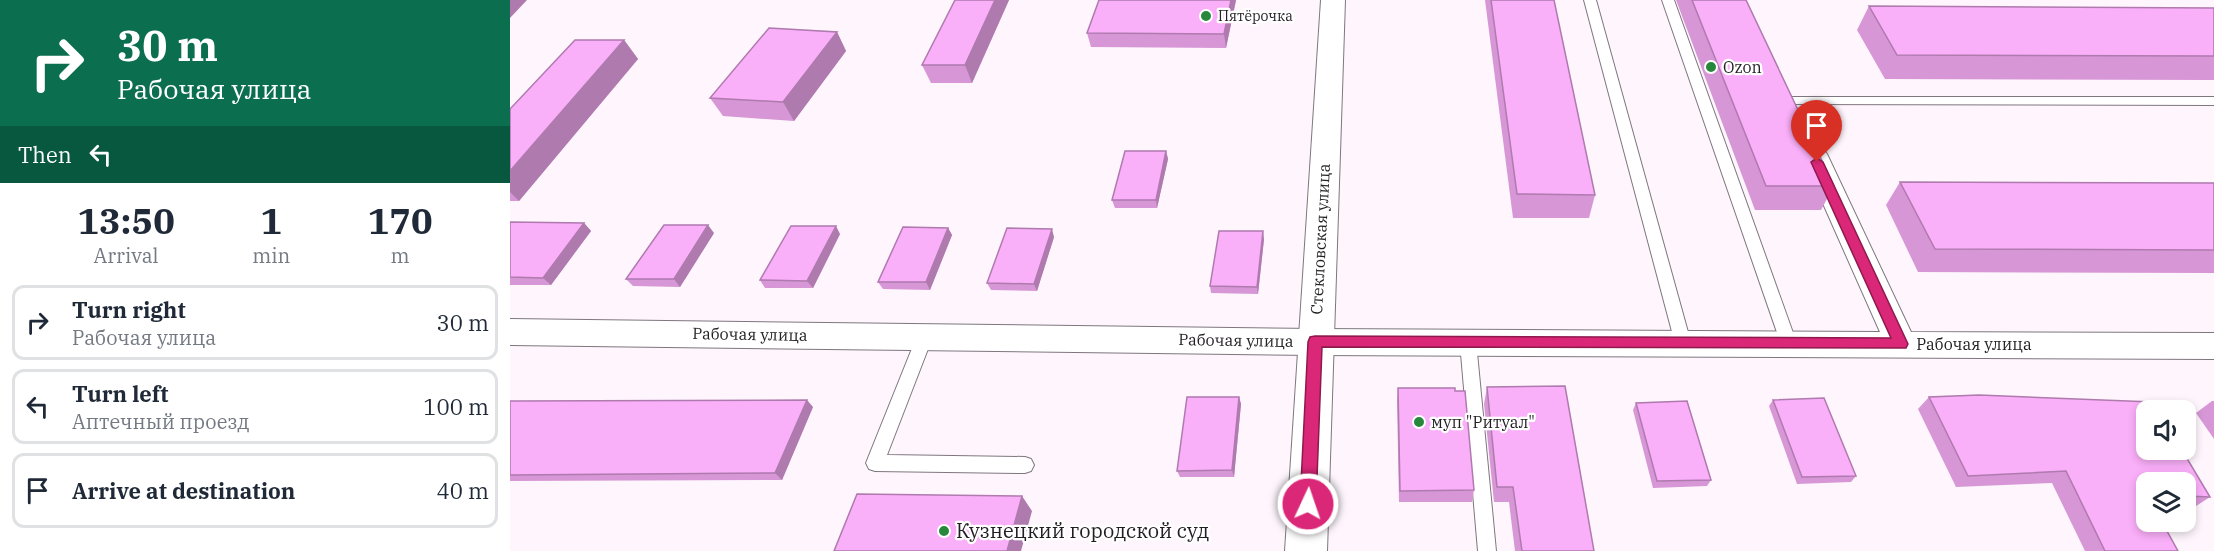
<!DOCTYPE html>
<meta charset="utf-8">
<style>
:root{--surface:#fff;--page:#f6f6f7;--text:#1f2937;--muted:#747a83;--line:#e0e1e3}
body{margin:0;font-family:"IBM Plex Serif",serif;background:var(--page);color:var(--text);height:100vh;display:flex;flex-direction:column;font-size:22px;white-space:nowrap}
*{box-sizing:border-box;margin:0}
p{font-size:20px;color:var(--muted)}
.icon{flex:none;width:33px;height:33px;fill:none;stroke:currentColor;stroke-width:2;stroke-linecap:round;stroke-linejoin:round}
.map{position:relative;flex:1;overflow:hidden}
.panel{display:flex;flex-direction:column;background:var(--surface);width:510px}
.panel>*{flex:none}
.banner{background:#0b6e4f;color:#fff;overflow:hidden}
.fabs{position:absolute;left:1626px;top:400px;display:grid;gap:12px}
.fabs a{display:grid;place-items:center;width:60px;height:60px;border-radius:12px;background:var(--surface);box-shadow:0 3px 9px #0003;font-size:30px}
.pin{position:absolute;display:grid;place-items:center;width:51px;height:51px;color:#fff;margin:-62px -26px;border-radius:50% 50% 50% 0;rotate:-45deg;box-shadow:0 0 6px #0007}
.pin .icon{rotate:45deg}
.me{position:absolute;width:66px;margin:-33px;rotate:3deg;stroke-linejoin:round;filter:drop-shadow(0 0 4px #0008)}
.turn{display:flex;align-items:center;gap:21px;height:126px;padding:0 18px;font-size:27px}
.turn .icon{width:78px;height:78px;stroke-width:2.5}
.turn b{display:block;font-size:42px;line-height:51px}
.then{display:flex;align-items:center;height:57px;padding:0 18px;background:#0003;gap:12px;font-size:22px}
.eta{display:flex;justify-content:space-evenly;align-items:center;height:102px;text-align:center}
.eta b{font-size:36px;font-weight:700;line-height:42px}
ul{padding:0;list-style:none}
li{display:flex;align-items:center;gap:18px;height:75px;margin:0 12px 9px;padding:0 6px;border:3px solid var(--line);border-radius:12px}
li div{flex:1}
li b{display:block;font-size:22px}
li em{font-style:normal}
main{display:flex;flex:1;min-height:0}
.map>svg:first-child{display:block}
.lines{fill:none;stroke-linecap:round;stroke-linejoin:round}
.service-casing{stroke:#7e777e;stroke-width:2}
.minor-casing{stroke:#7e777e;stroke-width:2}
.tertiary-casing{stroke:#7e777e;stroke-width:2}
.service{fill:#fff;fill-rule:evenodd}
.minor{fill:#fff;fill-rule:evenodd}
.tertiary{fill:#fff;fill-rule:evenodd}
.wall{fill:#d796d6}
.shaded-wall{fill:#af7aae}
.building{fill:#faaff9;stroke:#af7aae;stroke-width:1.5}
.route{fill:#db2777;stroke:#8e194d;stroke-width:1.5}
.poi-dot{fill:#27883b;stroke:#fff;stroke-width:2}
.labels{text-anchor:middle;stroke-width:4.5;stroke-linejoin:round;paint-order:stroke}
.far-poi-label{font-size:14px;fill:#221f22;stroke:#fff;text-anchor:start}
.poi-label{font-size:16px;fill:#221f22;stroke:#fff;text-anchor:start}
.street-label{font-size:16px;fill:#221f22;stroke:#fff}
.near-poi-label{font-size:20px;fill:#221f22;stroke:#fff;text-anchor:start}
</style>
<main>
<section class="panel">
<div class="banner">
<div class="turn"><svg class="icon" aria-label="right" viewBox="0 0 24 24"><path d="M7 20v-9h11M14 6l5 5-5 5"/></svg><div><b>30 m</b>Рабочая улица</div></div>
<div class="then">Then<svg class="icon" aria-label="left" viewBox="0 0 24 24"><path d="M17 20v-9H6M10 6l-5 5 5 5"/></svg></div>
</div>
<div class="eta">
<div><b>13:50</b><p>Arrival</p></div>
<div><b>1</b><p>min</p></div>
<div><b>170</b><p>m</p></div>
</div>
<ul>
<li><svg class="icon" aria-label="right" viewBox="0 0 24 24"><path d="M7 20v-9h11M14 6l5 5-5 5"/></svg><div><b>Turn right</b><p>Рабочая улица</p></div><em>30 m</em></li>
<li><svg class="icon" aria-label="left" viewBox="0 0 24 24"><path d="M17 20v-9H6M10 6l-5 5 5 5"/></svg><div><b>Turn left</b><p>Аптечный проезд</p></div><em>100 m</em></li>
<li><svg class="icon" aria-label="arrive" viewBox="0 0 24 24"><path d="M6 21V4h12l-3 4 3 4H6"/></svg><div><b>Arrive at destination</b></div><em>40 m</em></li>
</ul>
</section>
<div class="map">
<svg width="1704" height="551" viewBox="0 0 1704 551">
<rect width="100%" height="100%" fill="#fef5fd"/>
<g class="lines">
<!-- service casing -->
<g class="service-casing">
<g id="service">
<polygon points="1074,0 1086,0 1181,343 1179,348 1173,349 1167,348 1165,343"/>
<polygon points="1152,0 1164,0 1287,344 1285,349 1279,350 1273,349 1271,344"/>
<polygon points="1279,97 1704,97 1704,105 1275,104 1273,101"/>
<polygon points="415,330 421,331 423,336 377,455 515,457 521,459 524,465 521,471 515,473 365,471 359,469 356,463 407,336 409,331"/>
<polygon points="958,336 964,337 966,342 986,551 968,551 950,342 952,337"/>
</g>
</g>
<!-- minor casing -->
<g class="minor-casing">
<polygon id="minor" points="1304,145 1313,148 1317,154 1401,332 1704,333 1704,359 805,355 0,345 0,319 805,329 1370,332 1291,154 1295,148"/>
</g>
<!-- tertiary casing -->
<g class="tertiary-casing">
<polygon id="tertiary" points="811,0 835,0 817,551 775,551"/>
</g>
<!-- service -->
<use href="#service" class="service"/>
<!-- minor -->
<use href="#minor" class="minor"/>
<!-- tertiary -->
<use href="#tertiary" class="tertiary"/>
</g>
<!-- wall -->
<g class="wall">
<polygon points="445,0 499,0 462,83 421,83 412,65"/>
<polygon points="589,0 726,0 716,48 581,47 577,33"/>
<polygon points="975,0 1044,0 1085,195 1079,218 1003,218"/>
<polygon points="1166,0 1236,0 1324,186 1311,210 1245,210"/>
<polygon points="1359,6 1704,8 1704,80 1375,79 1347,30"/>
<polygon points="327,32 336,51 284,121 213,116 200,98"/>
<polygon points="114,40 128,59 9,201 0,201 0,109"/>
<polygon points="656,151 658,159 647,208 605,208 602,200"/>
<polygon points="1390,182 1704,183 1704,273 1408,272 1376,205"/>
<polygon points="0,222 74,223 81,231 41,285 0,285"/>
<polygon points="438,228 442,235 420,290 373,289 368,282"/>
<polygon points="204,233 170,287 123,286 116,279"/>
<polygon points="330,234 303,288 255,288 250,280"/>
<polygon points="544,237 527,291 481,290 477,283"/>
<polygon points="754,239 748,294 701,293 700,286"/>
<polygon points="977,387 1084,551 1005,551 999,502 984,502 974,404"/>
<polygon points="888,388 964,490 962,502 889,502 887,401"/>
<polygon points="1469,395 1643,402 1648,411 1636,411 1636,450 1672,450 1700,497 1683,508 1676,507 1676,483 1636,483 1636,522 1652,522 1668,551 1575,551 1542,483 1446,487 1408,409 1419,397"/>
<polygon points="729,397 731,404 724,477 670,477 667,471"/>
<polygon points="1263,400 1346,476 1341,482 1287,484 1259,406"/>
<polygon points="0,401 303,407 272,480 0,481"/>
<polygon points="1702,401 1704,401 1704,439 1686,413"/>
<polygon points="1126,403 1201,480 1197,486 1143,488 1123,410"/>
</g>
<!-- shaded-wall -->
<g class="shaded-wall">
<polygon points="0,0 17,0 0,18"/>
<polygon points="485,0 499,0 462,83 455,65"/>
<polygon points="721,0 726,0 716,48 714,34"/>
<polygon points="327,32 336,51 284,121 273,102"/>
<polygon points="114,40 128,59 9,201 0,192 0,171"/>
<polygon points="656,151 658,159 647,208 646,200"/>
<polygon points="74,223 81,231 41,285 33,278"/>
<polygon points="198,225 204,233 170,287 164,279"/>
<polygon points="326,226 330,234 303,288 297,281"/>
<polygon points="438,228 442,235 420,290 416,282"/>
<polygon points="542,229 544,237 527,291 524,284"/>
<polygon points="753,231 754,239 748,294 747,287"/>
<polygon points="729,397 731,404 724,477 722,470"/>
<polygon points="297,400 303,407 272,480 265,473"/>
<polygon points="512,496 522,511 511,551 497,551"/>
</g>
<!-- building -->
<g class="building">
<polygon points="445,0 485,0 455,65 412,65"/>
<polygon points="589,0 721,0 714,34 577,33"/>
<polygon points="981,0 1044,0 1085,195 1007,194"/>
<polygon points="1182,0 1236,0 1324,186 1256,186"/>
<polygon points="1359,6 1704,8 1704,56 1387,55"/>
<polygon points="259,28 327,32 273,102 200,98"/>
<polygon points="65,40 114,40 0,171 0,109"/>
<polygon points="615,151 656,151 646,200 602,200"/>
<polygon points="1390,182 1704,183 1704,250 1425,249"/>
<polygon points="0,222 74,223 33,278 0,277"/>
<polygon points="154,225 198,225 164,279 116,279"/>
<polygon points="281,226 326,226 297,281 250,280"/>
<polygon points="393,227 438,228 416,282 368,282"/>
<polygon points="497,228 542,229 524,284 477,283"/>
<polygon points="709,231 753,231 747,287 700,286"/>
<polygon points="1055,386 1084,551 1012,551 1003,487 987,487 977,387"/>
<polygon points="888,388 945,388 945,391 955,391 964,490 890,491"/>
<polygon points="1469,395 1643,402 1648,411 1636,411 1636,450 1672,450 1700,497 1676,496 1676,483 1636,483 1636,522 1652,522 1668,551 1595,551 1556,471 1458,476 1419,397"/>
<polygon points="677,397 729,397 722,470 667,471"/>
<polygon points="1314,398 1346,476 1292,477 1263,400"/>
<polygon points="297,400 265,473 0,475 0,401"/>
<polygon points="1177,401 1201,480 1147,481 1126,403"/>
<polygon points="347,494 512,496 497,551 324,551"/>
</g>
<!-- route -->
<polygon class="route" points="1307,158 1313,162 1398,344 1396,348 812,347 806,504 804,510 798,512 792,510 790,504 798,342 800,337 805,336 1381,338 1301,162"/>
<!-- markers -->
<g class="poi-dot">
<circle cx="696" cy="16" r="6"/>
<circle cx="1201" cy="67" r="6"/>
<circle cx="909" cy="422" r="6"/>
<circle cx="434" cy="531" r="6"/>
</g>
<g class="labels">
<!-- far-poi labels -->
<g class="far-poi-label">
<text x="708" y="21">Пятёрочка</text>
</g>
<!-- poi labels -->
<g class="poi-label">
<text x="1213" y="73">Ozon</text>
<text x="921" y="428">муп "Ритуал"</text>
</g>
<!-- street labels -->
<g class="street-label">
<text transform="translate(810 239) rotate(-87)" y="6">Стекловская улица</text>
<text transform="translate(240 334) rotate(1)" y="6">Рабочая улица</text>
<text transform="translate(726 340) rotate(1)" y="6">Рабочая улица</text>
<text x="1464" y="350">Рабочая улица</text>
</g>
<!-- near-poi labels -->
<g class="near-poi-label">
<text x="446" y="538">Кузнецкий городской суд</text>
</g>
</g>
</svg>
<div class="fabs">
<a><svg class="icon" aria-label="sound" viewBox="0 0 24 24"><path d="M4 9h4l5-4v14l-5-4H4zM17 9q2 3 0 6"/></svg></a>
<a><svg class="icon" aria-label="layers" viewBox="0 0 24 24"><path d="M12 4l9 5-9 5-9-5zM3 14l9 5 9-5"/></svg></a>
</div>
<div class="pin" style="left:1307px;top:162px;background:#d93025"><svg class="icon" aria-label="arrive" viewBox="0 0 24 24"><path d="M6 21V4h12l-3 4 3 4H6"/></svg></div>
<svg class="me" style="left:798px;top:504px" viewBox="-20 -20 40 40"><circle r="17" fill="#db2777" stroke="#fff" stroke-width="3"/><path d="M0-11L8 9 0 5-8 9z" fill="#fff"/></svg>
</div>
</main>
